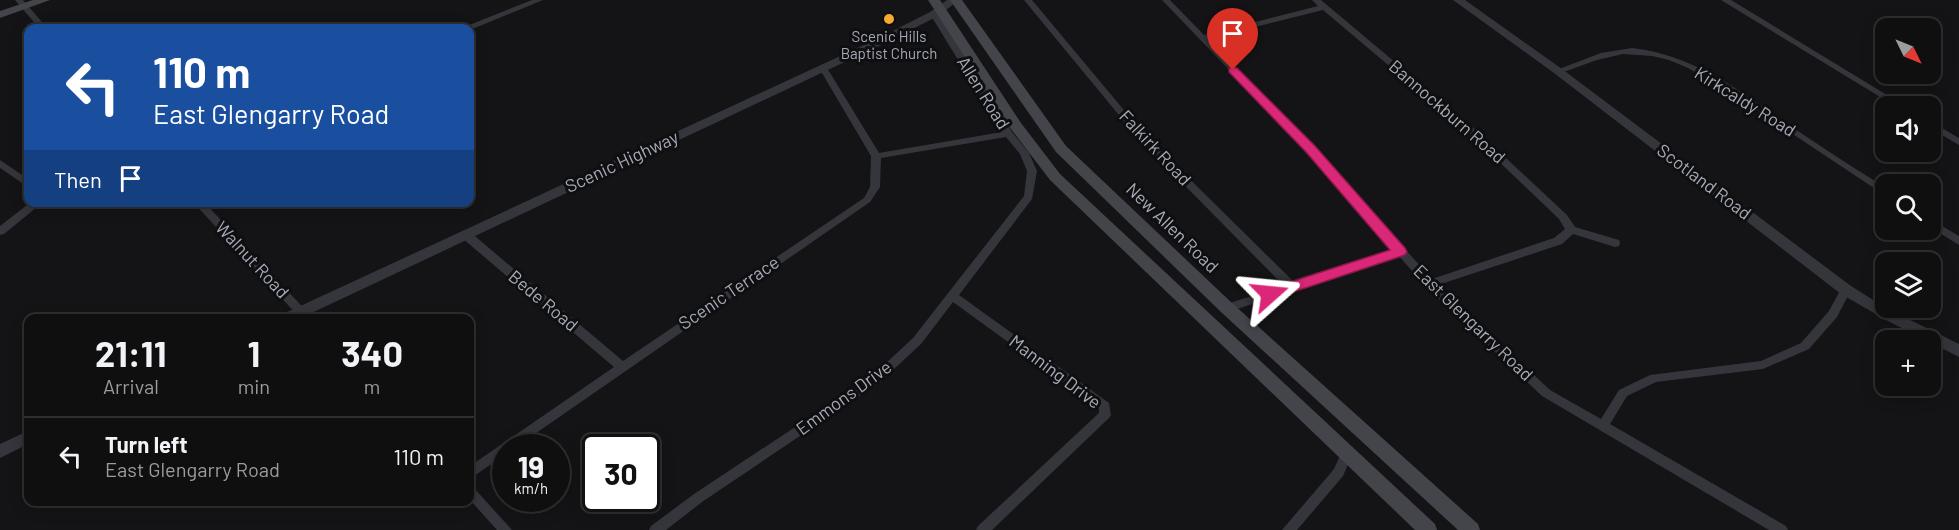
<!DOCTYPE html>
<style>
:root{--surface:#0f0f10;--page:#1d1d1e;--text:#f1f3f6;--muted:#9b9c9f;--line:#2f2f30}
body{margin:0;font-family:Barlow,sans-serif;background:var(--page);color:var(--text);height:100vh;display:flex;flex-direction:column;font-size:22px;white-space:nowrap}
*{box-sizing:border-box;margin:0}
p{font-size:20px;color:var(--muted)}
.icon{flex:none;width:33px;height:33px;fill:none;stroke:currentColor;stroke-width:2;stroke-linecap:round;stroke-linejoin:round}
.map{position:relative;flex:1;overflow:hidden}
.details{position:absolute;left:24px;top:314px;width:450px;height:192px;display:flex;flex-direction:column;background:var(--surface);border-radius:12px;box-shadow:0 3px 15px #0003,0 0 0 2px var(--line)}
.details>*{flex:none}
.top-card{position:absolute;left:24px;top:24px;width:450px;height:183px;border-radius:12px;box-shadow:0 3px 15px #0003,0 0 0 2px var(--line);background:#1a4fa0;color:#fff;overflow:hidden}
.needle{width:39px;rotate:133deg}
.tools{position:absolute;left:1875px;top:18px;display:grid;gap:12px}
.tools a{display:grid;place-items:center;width:66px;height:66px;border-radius:12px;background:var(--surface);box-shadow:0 3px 15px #0003,0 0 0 2px var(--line);font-size:30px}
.speed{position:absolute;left:492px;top:434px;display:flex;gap:12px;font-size:30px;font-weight:700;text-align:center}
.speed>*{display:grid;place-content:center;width:78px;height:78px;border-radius:50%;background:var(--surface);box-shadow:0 3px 15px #0003,0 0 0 2px var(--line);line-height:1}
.speed small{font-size:15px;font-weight:400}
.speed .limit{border:3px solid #111;border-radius:9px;background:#fff;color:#111}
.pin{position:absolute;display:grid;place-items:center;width:51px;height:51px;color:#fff;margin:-62px -26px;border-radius:50% 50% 50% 0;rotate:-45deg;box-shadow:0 0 6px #0007}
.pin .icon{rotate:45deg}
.me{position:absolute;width:66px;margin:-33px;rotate:72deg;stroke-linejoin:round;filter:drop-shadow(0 0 4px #0008)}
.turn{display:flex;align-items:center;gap:21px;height:126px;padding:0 30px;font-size:27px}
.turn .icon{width:78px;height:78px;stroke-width:2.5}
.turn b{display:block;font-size:42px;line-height:51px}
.then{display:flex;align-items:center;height:57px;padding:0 30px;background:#0003;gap:12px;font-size:22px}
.eta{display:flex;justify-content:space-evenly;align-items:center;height:102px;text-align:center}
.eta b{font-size:36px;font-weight:700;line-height:42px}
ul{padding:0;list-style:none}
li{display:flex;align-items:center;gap:18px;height:78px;padding:0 30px;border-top:2px solid var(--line)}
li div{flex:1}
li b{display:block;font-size:22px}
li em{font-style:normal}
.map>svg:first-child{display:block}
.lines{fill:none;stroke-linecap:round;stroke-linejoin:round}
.minor{fill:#35363b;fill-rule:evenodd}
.tertiary{fill:#35363b;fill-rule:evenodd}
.secondary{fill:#43454b;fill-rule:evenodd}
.route{fill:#db2777;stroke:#8e194d;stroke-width:1.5}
.poi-dot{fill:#f4ab2e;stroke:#0f0f11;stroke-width:2}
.labels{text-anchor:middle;stroke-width:6;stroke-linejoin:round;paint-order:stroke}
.far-poi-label{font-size:15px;fill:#a6abb6;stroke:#0f0f11}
.street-label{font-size:18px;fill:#a6abb6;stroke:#0f0f11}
</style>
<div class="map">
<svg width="1959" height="530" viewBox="0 0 1959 530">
<rect width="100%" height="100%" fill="#141416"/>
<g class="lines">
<!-- minor -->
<g class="minor">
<polygon points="15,0 23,0 47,28 39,28"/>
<polygon points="532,0 543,0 470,30 462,28"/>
<path d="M1024,0H1032L1143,133L1294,282L1394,250L1307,151L1162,0H1170L1204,35L1318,6L1312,0H1321L1477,131L1567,215L1575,227L1619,240L1620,243L1619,246L1615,247L1573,234L1562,244L1438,285L1550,390L1601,419L1619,390L1650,375L1761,361L1801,343L1829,311L1842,287H1850L1851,290L1837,317L1809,349L1763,369L1656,382L1627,396L1610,424L1786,526L1788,530H1769L1542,396L1426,287L1399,256L1231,311H1223L1222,308L1223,305L1284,286L1137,137ZM1323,10L1471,135L1559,219L1565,229L1554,238L1432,279L1313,147L1208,39Z"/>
<polygon points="1721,0 1731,0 1905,106 1895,106"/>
<polygon points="931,12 937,12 938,14 1012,132 1029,153 1037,171 1032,199 959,295 1109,403 1111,415 1109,418 992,530 976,530 978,526 1099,413 1099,408 953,302 921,344 880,382 702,502 666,530 649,530 651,526 694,494 872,376 913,338 1024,196 1027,171 1020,154 1006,137 881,158 880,187 870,202 516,447 506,447 506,454 474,476 470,477 470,466 614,367 462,238 461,235 462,232 470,232 623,361 864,198 870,187 871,156 819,68 820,66 826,66 827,68 879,153 1002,132 930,14"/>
<path d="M1632,48C1695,55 1741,92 1792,127C1823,148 1854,168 1886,188V196L1725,89L1688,68L1669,60L1652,56L1623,54L1597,60L1558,74L1554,71L1601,53Z"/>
<polygon points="1930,121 1959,138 1959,145 1930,128"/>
<polygon points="0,160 28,179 28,186 25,185 0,168"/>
<polygon points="31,202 43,202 4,234 0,235 0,226"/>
<polygon points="193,202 204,202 313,318 300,318"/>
<polygon points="1930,219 1959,236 1959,245 1930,227"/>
<polygon points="1346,450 1350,451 1352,455 1343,476 1297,530 1282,530 1334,469 1342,451"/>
<polygon points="470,487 474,488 512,530 497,530 470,500"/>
</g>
<!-- tertiary -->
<g class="tertiary">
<polygon points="947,0 959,0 938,16 885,43 301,318 281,318 283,314 877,39 930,12"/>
<polygon points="1453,0 1465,0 1562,69 1851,286 1886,308 1959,344 1959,357 1888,321 1841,294 1554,73"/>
<polygon points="28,431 28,444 0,458 0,444"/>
</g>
<!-- secondary -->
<g class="secondary">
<polygon points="33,0 50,0 0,18 0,11"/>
<polygon points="928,0 940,0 1021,123 1060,174 1435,524 1437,530 1415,530 1050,180 1011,129"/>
<polygon points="950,0 962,0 1066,146 1233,304 1478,524 1480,530 1458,530 1221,312 1056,152"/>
</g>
</g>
<!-- route -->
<polygon class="route" points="1233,67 1237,68 1315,146 1405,248 1407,252 1405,255 1275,298 1265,298 1263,294 1265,290 1390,250 1306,152 1229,72 1229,68"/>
<!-- markers -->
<circle class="poi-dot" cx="889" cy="19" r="6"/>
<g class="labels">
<!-- far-poi labels -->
<g class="far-poi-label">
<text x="889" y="42">Scenic Hills<tspan x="889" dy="17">Baptist Church</tspan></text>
</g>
<!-- street labels -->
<g class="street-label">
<text transform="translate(983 93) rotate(58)" y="6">Allen Road</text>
<text transform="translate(1745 102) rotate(32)" y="6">Kirkcaldy Road</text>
<text transform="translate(1447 112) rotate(41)" y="6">Bannockburn Road</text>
<text transform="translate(1155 148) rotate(47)" y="6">Falkirk Road</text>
<text transform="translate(622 162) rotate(-25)" y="6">Scenic Highway</text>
<text transform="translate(1704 182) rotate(37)" y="6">Scotland Road</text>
<text transform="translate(1172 228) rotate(44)" y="6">New Allen Road</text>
<text transform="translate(252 260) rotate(47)" y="6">Walnut Road</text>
<text transform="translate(729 293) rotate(-34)" y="6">Scenic Terrace</text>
<text transform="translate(543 301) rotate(40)" y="6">Bede Road</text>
<text transform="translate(1473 323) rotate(44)" y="6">East Glengarry Road</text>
<text transform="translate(1055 372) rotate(37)" y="6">Manning Drive</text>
<text transform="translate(844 398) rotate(-36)" y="6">Emmons Drive</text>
</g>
</g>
</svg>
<div class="tools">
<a><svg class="needle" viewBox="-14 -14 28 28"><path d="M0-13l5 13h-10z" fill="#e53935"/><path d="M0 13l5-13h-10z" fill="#9b9c9f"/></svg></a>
<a><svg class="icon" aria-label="sound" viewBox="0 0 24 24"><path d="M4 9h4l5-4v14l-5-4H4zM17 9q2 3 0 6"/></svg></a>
<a><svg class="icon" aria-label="search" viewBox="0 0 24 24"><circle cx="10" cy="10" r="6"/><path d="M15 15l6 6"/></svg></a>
<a><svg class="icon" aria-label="layers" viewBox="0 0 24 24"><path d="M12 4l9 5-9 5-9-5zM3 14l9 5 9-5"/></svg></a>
<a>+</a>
</div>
<div class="speed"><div>19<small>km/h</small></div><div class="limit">30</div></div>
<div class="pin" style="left:1233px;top:70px;background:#d93025"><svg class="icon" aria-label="arrive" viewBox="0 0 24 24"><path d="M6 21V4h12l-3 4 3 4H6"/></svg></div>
<svg class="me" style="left:1270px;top:294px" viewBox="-20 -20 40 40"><path d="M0-17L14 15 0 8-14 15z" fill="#db2777" stroke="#fff" stroke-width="4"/></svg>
<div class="top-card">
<div class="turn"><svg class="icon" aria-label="left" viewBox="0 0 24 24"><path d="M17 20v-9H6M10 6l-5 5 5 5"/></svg><div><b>110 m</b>East Glengarry Road</div></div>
<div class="then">Then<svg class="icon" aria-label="arrive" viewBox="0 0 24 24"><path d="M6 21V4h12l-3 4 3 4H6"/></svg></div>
</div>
<section class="details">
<div class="eta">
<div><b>21:11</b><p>Arrival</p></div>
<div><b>1</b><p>min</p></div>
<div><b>340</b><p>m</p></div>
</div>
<ul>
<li><svg class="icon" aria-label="left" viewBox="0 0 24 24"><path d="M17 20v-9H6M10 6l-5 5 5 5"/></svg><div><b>Turn left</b><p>East Glengarry Road</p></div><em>110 m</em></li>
</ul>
</section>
</div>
